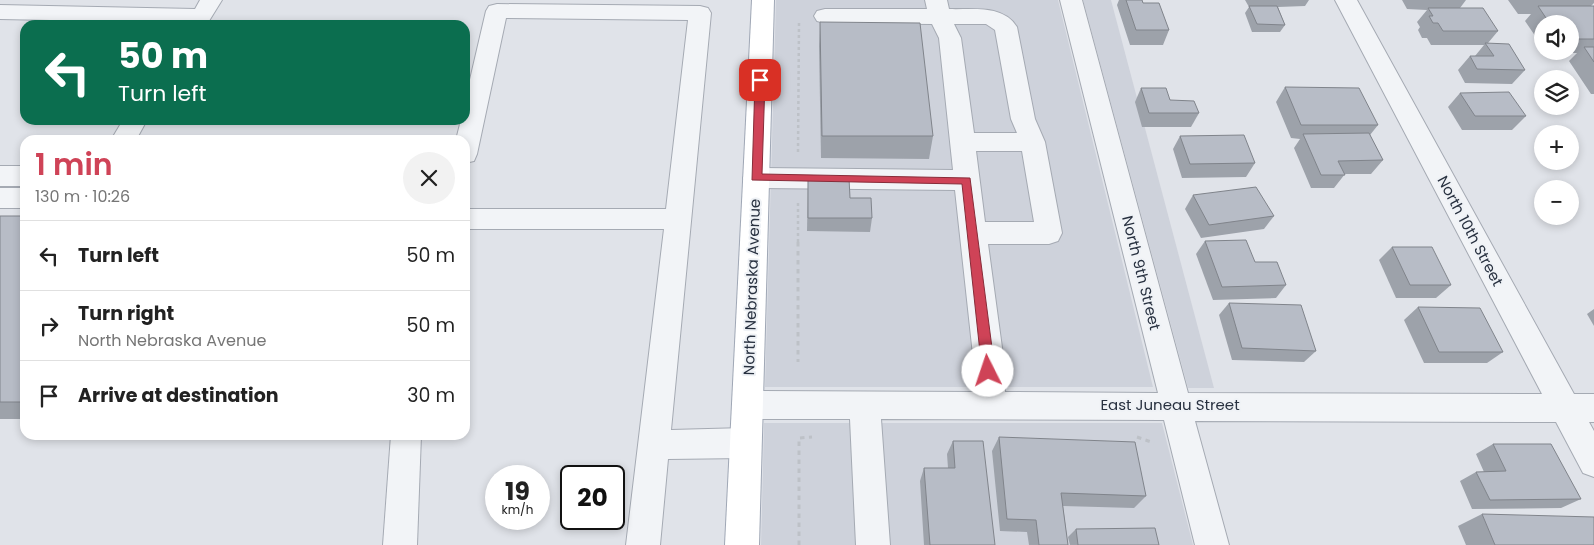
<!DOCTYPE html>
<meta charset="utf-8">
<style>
:root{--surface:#fff;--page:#f2f2f2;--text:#222;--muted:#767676;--line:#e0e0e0;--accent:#cf4357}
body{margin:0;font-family:Poppins,sans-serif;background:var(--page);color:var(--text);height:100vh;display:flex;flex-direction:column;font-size:19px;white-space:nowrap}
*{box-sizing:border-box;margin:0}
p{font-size:16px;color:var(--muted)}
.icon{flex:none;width:28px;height:28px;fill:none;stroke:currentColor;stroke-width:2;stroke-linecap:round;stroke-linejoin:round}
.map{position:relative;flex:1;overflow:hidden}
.drawer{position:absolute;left:20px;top:135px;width:450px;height:305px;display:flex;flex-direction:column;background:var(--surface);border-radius:15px;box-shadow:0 2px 8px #0003}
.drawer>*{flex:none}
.guide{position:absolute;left:20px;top:20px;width:450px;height:105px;border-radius:15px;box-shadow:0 2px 8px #0003;background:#0b6e4f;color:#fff;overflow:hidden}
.controls{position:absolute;left:1534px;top:15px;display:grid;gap:10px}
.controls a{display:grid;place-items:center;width:45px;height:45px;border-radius:50%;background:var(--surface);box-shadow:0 2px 8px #0003;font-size:25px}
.speed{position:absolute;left:485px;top:465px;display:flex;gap:10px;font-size:25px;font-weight:700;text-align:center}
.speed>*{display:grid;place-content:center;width:65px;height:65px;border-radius:50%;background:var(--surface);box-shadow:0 2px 8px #0003;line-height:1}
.speed small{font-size:12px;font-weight:400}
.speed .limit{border:2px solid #111;border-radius:8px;background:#fff;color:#111}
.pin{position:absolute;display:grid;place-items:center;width:42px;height:42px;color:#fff;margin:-21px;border-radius:10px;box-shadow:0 2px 8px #0006}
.me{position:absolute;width:55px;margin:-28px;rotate:356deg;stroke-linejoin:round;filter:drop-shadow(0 0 4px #0008)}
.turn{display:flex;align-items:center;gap:18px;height:105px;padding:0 15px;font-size:22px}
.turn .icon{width:65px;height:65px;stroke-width:2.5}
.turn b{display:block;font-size:35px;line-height:42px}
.round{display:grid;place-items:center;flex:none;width:52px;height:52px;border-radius:26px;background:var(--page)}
.head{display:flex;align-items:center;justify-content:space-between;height:85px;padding:0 15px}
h1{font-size:30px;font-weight:600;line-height:38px;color:var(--accent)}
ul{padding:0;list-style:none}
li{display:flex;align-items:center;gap:15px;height:70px;padding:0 15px;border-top:1px solid var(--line)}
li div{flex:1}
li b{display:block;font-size:19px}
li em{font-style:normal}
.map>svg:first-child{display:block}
.built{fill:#ced2db}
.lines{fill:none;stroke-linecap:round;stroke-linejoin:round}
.minor-casing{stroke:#a5aab3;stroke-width:2}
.major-casing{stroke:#9fa7b5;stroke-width:2}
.path-far1{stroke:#bdc1c7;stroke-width:2.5;stroke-dasharray:3 3;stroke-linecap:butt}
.path{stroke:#bdc1c7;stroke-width:3;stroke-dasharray:4.5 4.5;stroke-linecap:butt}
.minor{fill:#f2f4f7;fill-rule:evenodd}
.major{fill:#fff;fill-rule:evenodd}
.wall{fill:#9da2aa}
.building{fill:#b7bcc6;stroke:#80848b}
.route{fill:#cf4357;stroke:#872c39}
.labels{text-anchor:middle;stroke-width:4;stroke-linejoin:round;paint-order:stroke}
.street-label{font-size:15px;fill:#283140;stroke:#eff2f6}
</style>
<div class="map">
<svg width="1594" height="545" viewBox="0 0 1594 545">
<rect width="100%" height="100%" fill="#e0e3e9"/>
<!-- built -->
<g class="built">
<polygon points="776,0 1058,0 1153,387 765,387"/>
<polygon points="1083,0 1111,0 1214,388 1188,388"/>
<polygon points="764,423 1162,423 1193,545 761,545"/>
</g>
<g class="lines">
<!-- minor casing -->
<g class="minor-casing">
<g id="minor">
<polygon points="200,0 222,0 209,21 201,23 0,19 0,5 195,9"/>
<path d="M925,0H947L949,9C972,10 1003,4 1017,27L1035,119L1045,142L1062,233L1058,241L1049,244H988L1003,355L1005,392L1158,393L1060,0H1082L1188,393L1542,394L1335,0H1357L1574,394H1594V422H1589L1594,431V477L1583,473L1556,422L1195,421L1229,545H1195L1164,420L881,419L890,545H856L850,419H747L736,415L732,405L736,395L747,391L974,392L973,355L955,190L756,188L747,185L743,178L747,171L756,168L953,170L939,38L932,24L825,23L817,21L814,16L817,11L825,9H927ZM954,24H986L995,30L1011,119L1017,133H974L961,38ZM976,151H1022L1034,222H985Z"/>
<polygon points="497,4 700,6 708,8 711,13 671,430 745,428 756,433 761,443 756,453 745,458 668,459 660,545 626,545 664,229 465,229 465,209 666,209 688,20 506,18 477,154 474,161 465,163 465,140 456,140 461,120 465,120 465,101 486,11 489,6"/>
<polygon points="123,120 147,120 136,140 111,140"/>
<rect x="0" y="166" width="25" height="20"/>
<rect x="0" y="188" width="25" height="20"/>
<polygon points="391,435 421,435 417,545 383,545"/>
</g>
</g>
<!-- major casing -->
<g class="major-casing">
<polygon id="major" points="752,0 774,0 759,545 725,545"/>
</g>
<!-- path-far1 -->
<g class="path-far1">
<polyline points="798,152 799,23"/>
<polyline points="798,203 798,244"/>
</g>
<!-- path -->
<g class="path">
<polyline points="798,242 798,362"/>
<polyline points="1137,437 1154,443"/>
<polyline points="799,545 799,438 812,437"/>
</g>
<!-- minor -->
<use href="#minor" class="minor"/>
<!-- major -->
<use href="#major" class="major"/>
</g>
<!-- wall -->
<g class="wall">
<polygon points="1119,0 1142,0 1143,3 1169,30 1163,45 1130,45 1117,5"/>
<polygon points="1245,0 1309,0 1305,6 1278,7 1285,25 1280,32 1252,32 1245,13 1249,7"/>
<polygon points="1402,0 1466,0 1460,8 1498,31 1488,43 1525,70 1512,84 1465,83 1458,70 1470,56 1475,56 1484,45 1431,45 1427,38 1422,38 1418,30 1420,27 1417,22 1427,10 1407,9"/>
<polygon points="1508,0 1594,0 1594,3 1591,6 1594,6 1594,94 1591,94 1569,61 1577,53 1548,53 1546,51 1570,51 1570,24 1542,24 1542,46 1525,21 1531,14 1518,14"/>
<polygon points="820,22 933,136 929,159 821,158 819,46"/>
<polygon points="1285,87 1378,125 1370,135 1383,160 1371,174 1345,174 1334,188 1311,188 1294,148 1300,139 1291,138 1276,102"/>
<polygon points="1141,88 1199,113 1191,127 1142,127 1135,102"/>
<polygon points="1460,93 1526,116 1512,130 1462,130 1448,107"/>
<polygon points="1180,136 1255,163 1246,177 1182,178 1173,149"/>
<polygon points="808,178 850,198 872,218 870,232 807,231"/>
<polygon points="1193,195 1274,216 1264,229 1201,238 1185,209"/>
<rect x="0" y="216" width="25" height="203"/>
<polygon points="1205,241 1255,262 1286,285 1276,298 1213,300 1196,254"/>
<polygon points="1392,247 1451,285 1436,298 1396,298 1379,260"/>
<polygon points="1229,303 1316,351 1304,362 1232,360 1219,315"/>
<polygon points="1418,307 1503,352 1487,363 1424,363 1404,320"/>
<polygon points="1594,309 1594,326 1587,314"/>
<polygon points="999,437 1146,496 1134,508 1063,506 1068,545 1029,545 1027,532 1000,531 992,451"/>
<polygon points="953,441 995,545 924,545 920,481 924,468 948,468 947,454"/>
<polygon points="1493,444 1581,499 1561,508 1472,509 1460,481 1476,472 1484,472 1476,454"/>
<polygon points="1482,514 1594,545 1466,545 1458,526"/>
<polygon points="1076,529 1159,545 1070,545 1068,537"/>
</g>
<!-- building -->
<g class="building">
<polygon points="1126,0 1142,0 1143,3 1159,3 1169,30 1136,30"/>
<polygon points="1249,6 1277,6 1285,25 1257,24"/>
<polygon points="1538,6 1594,6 1594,39 1570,39 1570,24 1550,24"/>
<polygon points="1428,8 1483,8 1498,31 1443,31 1438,23 1433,23 1429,16 1433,16"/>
<polygon points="820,22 920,23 933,136 822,136"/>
<polygon points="1485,43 1509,44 1525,70 1477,69 1470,56 1494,56"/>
<polygon points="1584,47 1594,47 1594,62"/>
<polygon points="1285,87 1359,88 1378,125 1301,125"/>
<polygon points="1141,88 1166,88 1170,100 1194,101 1199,113 1149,113"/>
<polygon points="1509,92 1526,116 1475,116 1460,93"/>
<polygon points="1369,133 1383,160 1338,161 1345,175 1321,175 1303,134"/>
<polygon points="1244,135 1255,163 1190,164 1180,136"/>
<polygon points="808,178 849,178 850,198 871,198 872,218 808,218"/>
<polygon points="1256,187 1274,216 1209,225 1193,195"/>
<rect x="0" y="216" width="25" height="186"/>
<polygon points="1246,240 1255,262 1277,262 1286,285 1222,287 1205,241"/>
<polygon points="1392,247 1432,247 1451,285 1410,285"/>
<polygon points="1229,303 1301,305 1316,351 1242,348"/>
<polygon points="1418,307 1480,308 1503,352 1439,352"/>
<polygon points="999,437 1135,442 1146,496 1061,493 1068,545 1039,545 1036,520 1007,519"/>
<polygon points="953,441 983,441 995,545 930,545 924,468 955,468"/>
<polygon points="1493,444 1551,444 1581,499 1490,500 1476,472 1506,471"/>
<polygon points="1482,514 1594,517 1594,545 1495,545"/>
<polygon points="1155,528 1159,545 1078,545 1076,529"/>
</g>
<!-- route -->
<polygon class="route" points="760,77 765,80 762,174 970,178 995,371 993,375 984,375 982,371 962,184 752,180 755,80"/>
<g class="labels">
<!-- street labels -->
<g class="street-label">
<text transform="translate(1470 231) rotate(62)" y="5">North 10th Street</text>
<text transform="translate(1141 273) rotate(76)" y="5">North 9th Street</text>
<text transform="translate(752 287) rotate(-88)" y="5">North Nebraska Avenue</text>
<text x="1170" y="410">East Juneau Street</text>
</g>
</g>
</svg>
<div class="controls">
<a><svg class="icon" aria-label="sound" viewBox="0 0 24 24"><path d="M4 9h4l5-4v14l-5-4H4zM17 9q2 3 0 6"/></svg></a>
<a><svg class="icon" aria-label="layers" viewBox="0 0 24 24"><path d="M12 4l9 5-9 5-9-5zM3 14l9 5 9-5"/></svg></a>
<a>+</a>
<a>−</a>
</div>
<div class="speed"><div>19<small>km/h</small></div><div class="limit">20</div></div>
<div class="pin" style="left:760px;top:80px;background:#d93025"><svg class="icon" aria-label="arrive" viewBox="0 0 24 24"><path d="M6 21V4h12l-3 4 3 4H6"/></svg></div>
<svg class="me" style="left:988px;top:371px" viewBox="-20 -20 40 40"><circle r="19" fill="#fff"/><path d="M0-13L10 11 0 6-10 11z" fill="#cf4357"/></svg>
<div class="guide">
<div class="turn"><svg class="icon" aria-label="left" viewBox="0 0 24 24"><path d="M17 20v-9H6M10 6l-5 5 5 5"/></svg><div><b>50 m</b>Turn left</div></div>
</div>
<section class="drawer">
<div class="head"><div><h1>1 min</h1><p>130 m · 10:26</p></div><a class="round"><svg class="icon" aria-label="close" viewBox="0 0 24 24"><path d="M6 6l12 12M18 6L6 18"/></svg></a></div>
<ul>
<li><svg class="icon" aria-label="left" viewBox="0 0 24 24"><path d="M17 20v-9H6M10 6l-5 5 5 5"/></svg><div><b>Turn left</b></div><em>50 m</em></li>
<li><svg class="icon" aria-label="right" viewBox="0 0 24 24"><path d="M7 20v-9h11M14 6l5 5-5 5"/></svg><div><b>Turn right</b><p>North Nebraska Avenue</p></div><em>50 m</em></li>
<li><svg class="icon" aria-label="arrive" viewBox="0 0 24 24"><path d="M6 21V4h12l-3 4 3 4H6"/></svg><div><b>Arrive at destination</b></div><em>30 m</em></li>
</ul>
</section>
</div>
